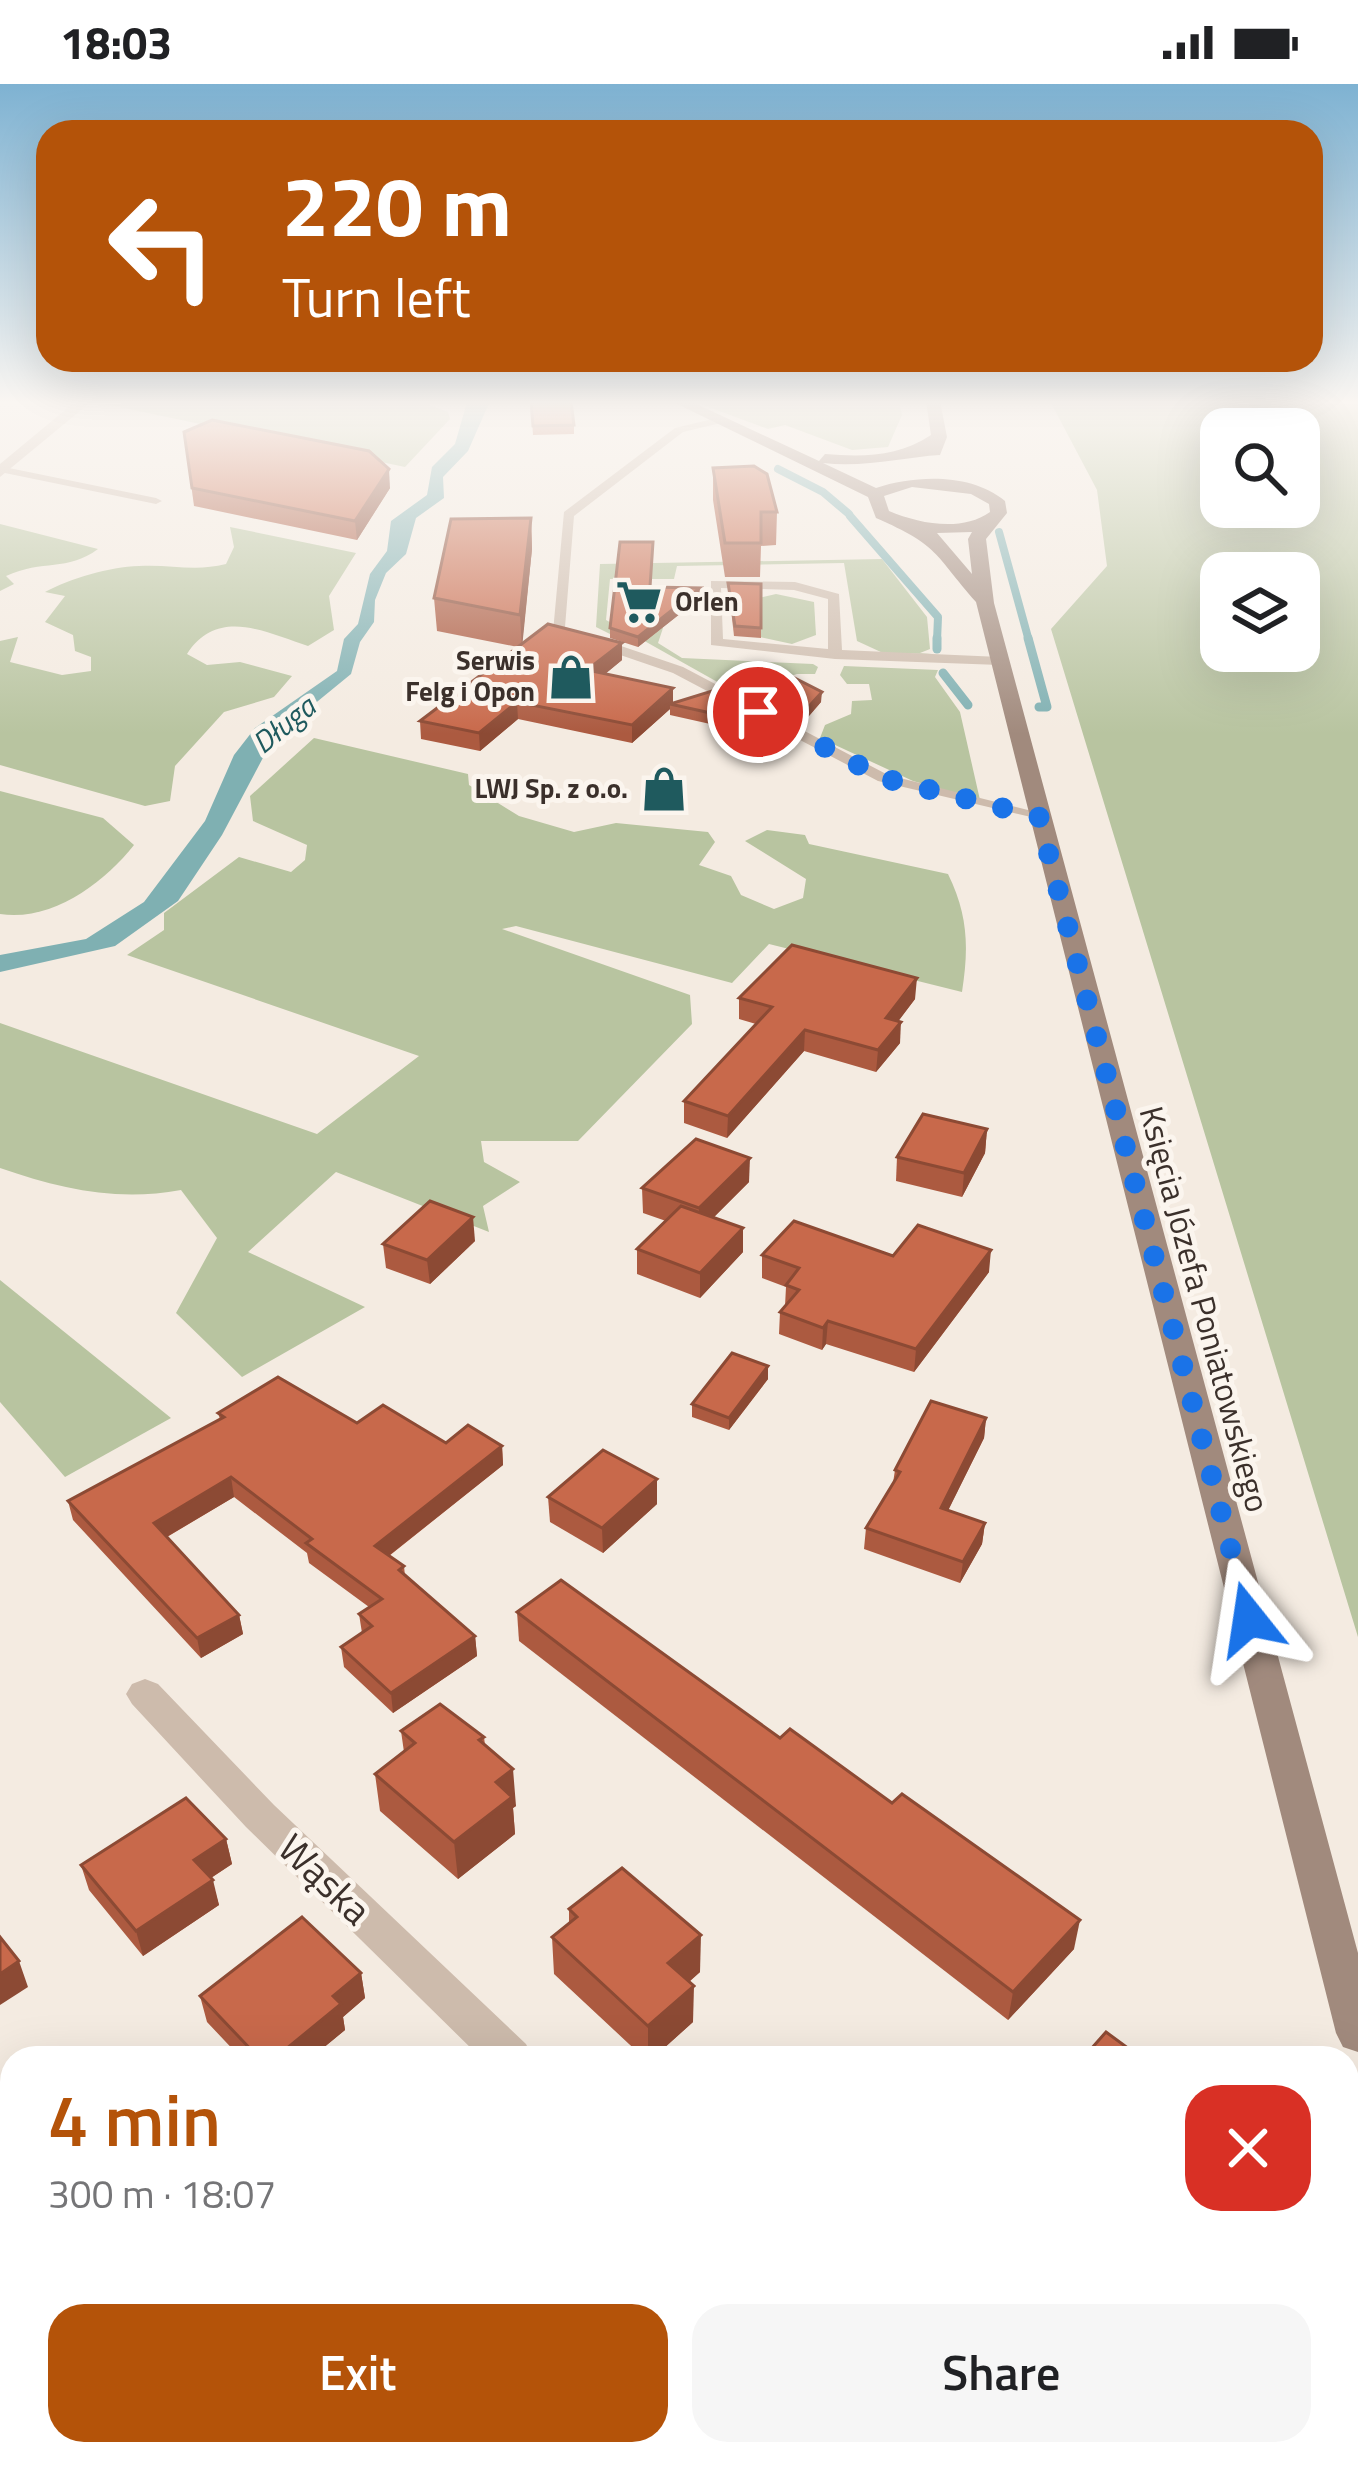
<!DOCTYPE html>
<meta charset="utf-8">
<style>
:root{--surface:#fff;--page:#f6f6f6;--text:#202124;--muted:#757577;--accent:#b45309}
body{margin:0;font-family:"Titillium Web",sans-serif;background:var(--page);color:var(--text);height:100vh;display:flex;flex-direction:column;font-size:45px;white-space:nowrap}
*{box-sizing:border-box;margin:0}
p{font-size:39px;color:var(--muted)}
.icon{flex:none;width:66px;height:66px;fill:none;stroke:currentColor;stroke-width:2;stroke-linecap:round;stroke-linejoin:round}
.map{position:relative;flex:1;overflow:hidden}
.panel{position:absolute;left:0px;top:1962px;width:1359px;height:420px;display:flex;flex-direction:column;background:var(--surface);border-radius:36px 36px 0 0;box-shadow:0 12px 48px #0002}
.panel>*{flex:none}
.guide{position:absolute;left:36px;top:36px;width:1287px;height:252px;border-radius:36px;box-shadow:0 12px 48px #0002;background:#b45309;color:#fff;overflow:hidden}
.fabs{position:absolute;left:1200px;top:324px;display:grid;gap:24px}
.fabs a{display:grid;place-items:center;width:120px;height:120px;border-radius:24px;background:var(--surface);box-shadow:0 12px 48px #0002;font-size:60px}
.pin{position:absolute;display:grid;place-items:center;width:102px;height:102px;color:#fff;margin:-51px;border:6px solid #fff;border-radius:50%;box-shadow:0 3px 12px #0007}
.me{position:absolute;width:132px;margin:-66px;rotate:345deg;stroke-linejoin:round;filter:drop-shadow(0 0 9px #0008)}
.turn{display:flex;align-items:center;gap:42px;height:252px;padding:0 48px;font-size:54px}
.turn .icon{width:156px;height:156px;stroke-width:2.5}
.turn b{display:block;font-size:84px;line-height:102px}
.round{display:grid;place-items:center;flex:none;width:126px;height:126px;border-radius:36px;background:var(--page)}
.headline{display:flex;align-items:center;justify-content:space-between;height:204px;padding:0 48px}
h1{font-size:72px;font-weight:600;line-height:90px;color:var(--accent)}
.button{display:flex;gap:24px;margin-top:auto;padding:24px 48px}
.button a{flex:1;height:138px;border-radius:36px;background:var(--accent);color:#fff;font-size:48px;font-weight:600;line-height:138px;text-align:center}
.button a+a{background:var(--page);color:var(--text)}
.status{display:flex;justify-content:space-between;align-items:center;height:84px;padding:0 60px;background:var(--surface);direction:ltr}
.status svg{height:33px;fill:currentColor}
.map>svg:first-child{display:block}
.green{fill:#b8c4a0;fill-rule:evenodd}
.water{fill:#7fb0b2}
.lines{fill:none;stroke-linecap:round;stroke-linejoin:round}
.stream-far1{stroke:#7fb0b2;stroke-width:8}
.stream{stroke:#7fb0b2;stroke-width:9}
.lane{fill:#cdbbac;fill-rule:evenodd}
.street{fill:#cdbbac;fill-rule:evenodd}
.secondary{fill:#a18a7d;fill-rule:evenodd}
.wall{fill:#ac5a40}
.shaded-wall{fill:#8c4a34}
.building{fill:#c8694b;stroke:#8c4a34;stroke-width:3}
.route{stroke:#1a73e8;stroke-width:21;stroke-dasharray:0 37.8}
.labels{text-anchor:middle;stroke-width:10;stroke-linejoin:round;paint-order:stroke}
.far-poi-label{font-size:27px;font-weight:bold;fill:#3b302b;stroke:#fbf5ee;text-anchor:end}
.far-water-label{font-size:30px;font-style:italic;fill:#1f5a5e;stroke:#fbf5ee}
.street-label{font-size:33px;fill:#3b302b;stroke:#fbf5ee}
.near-street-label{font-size:39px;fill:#3b302b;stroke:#fbf5ee}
</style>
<div class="status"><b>18:03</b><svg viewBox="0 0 49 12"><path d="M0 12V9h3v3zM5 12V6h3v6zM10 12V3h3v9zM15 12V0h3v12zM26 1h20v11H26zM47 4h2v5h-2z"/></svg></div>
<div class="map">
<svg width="1358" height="2382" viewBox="0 0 1358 2382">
<rect width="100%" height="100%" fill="#f4ebe1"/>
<!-- green -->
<g class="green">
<polygon points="108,317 419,317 448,328 450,335 405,383 105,320"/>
<polygon points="692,317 899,317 902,331 888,363 852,366 785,341 768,345"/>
<path d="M1050,317H1358V1553L1051,545L1107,482L1097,406ZM1221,345H1299V423H1221ZM1221,489H1299V567H1221Z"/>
<path d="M0,440L98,465C67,488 43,475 6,492L14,500L0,507Z"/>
<path d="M230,443L356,469L329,512L334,546L308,562C267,549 218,522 187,570L207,581L240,578L292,592L274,613L224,628L175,682L170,717L145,722L0,681V557L18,553L10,578L62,591L91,587V573L75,567L73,551L45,538L65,512L45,508C71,494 109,483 139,482C170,480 195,488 226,480L234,463Z"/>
<polygon points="882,475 927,533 930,565 920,569 932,570 883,569 857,557 844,479 677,482 674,495 610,495 606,536 619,543 663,544 658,559 682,574 813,580 818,583 815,590 797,590 737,609 632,550 618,554 596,543 600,480"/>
<polygon points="776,510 814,518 816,551 792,560 760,553 759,514"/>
<polygon points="844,582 938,586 935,593 960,628 980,716 913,697 820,654 825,641 851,630 852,617 872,616 869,600 847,600 840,591"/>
<path d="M314,654L468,690L469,701L519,732L574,748L616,739L708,748L715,758L699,781L731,792L741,811L774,825L803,814L806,795L745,757L767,746L805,751L809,760L948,790C968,831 969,863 962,908L769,860L732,899L516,842L502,845L690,911L692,940L578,1057H481L484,1078L520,1098L483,1122L489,1148L336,1088L248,1168L365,1223L242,1293L176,1229L217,1154L181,1106C117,1118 61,1105 0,1084V939L317,1050L419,972L127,871L164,846V829L239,773L291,788L305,776L307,761L253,737L250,712Z"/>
<path d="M0,707L103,734L134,761C104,799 52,838 0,830Z"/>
<polygon points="0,1196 171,1334 65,1393 0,1318"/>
</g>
<!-- water -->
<polygon class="water" points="490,317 468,367 443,393 444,414 416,434 406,470 386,489 375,516 374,538 360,558 351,590 274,653 222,751 178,817 115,862 0,888 0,871 86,855 144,818 205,737 234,671 255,644 337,587 344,555 358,540 370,490 387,467 391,437 427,411 432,383 455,360 467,318"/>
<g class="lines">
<!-- stream-far1 -->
<g class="stream-far1">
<polyline points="778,385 823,408 849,430"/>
<polyline points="850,432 938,533 937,557"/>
<polyline points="999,448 1029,557"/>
</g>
<!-- stream -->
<g class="stream">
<polyline points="1028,554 1047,623 1039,623"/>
<polyline points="937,565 937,554"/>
<polyline points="943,589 968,621"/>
</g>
<!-- lane -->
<g class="lane">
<polygon points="721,333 725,338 683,348 574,432 565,543 683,583 888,691 1044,730 1044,736 878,697 673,589 553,548 564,428 675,344"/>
<polygon points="4,383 156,414 162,417 156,420 0,388 0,384"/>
<path d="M711,497L795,498L839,510L842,566L1000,573L1007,577L1000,581L835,575L711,561ZM721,504L794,506L828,515V565L723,555Z"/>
</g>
<!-- street -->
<g class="street">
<polygon points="76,317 92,317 0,393 0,380"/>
<polygon points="145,1595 158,1600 274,1721 526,1960 533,1974 481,1974 246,1743 132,1620 126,1610 132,1600"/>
<polygon points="897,2370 954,2370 959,2382 902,2382"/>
</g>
<!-- secondary -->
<path class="secondary" d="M671,317H690L819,377L825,370C863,373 898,373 931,351L926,317H940L947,353L940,371C905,373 864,384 823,379L876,404C916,391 971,389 1005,417L1007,429L986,455L994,519L1358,1869V1968L1343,1963L1336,1949L976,518C933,469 940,462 876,434L868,413ZM912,403L971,410L989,420L990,428C962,448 920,440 889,427L884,412ZM972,448L968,455L972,490L937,449Z"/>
</g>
<!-- wall -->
<g class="wall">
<polygon points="531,317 574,341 574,350 533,351"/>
<polygon points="184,348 390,404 357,456 194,422"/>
<polygon points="713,384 777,428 776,461 761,462 760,493 725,493 713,416"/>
<polygon points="531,434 532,465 522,559 622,559 622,576 605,590 673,604 673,619 787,646 787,657 670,631 670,625 632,659 518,635 480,667 421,655 420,637 518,563 437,547 434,514"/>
<polygon points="728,499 761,500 761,554 734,552"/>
<polygon points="651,503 700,514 638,563 610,554 610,544"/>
<polygon points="740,598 821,618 802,640 740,608"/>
<polygon points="739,914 915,915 898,937 900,959 876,988 804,967 727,1054 684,1039 684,1017 756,940 739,935"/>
<polygon points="987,1045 985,1069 962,1113 896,1097 897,1073"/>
<polygon points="749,1098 714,1133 743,1144 743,1168 700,1214 637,1190 637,1165 666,1137 643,1129 642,1104"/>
<polygon points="475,1157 430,1200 386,1184 383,1160"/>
<polygon points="762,1171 893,1172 989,1188 914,1288 826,1260 822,1266 779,1250 780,1228 785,1222 786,1203 762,1194"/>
<polygon points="768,1282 768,1295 729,1346 692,1333 692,1320"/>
<polygon points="218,1329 357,1339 446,1359 502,1362 503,1381 389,1472 404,1482 405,1492 475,1552 477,1572 393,1629 344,1583 341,1563 362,1549 359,1530 369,1523 309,1479 307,1469 234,1413 167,1453 239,1531 243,1550 201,1574 73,1436 68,1417 220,1335"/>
<polygon points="986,1334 984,1354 948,1426 985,1439 982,1460 960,1499 864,1465 866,1444 893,1399 895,1386"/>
<polygon points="548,1413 657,1420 603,1469 550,1438"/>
<polygon points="517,1528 1074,1865 1008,1936 519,1557"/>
<polygon points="401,1647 484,1653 485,1661 516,1722 513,1724 515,1750 458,1795 380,1727 375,1690 404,1668"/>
<polygon points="226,1755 232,1780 211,1794 219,1821 143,1872 89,1806 81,1781"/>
<polygon points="569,1825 700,1888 689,1898 693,1938 653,1974 644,1974 554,1890 552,1853 569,1839"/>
<polygon points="361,1889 365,1914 343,1933 345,1946 311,1974 241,1974 207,1938 200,1912"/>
<polygon points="12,2197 12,2251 0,2225 0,2206"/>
</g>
<!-- shaded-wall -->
<g class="shaded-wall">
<polygon points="389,385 390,404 357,456 355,437"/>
<polygon points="531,434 532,465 522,564 520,531"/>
<polygon points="700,504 700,514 638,563 638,553"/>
<polygon points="622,559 622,576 588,604 587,586"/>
<polygon points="673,604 673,621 670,620 670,625 632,659 632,641"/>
<polygon points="822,608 821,618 802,640 802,630"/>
<polygon points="517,618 518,635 480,667 479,649"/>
<polygon points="917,894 915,915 885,955 886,934"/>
<polygon points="901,938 900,959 876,988 878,966"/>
<polygon points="805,946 804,967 727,1054 728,1032"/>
<polygon points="987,1045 985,1069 962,1113 964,1089"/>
<polygon points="750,1074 749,1098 699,1148 699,1124"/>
<polygon points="473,1133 475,1157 430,1200 427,1176"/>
<polygon points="743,1144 743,1168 700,1214 700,1189"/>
<polygon points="991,1166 989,1188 914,1288 916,1265"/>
<polygon points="828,1237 826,1260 822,1266 823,1244"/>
<polygon points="768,1282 768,1295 729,1346 729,1334"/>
<polygon points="986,1334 984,1354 939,1445 941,1424"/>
<polygon points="502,1362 503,1381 377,1481 375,1462"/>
<polygon points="231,1393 234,1413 158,1458 154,1439"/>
<polygon points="657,1395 657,1420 603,1469 602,1444"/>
<polygon points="985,1439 982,1460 960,1499 963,1478"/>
<polygon points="239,1531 243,1550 201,1574 197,1554"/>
<polygon points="475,1552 477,1572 393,1629 391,1609"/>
<polygon points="513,1685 516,1722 513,1724 515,1750 458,1795 454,1758 496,1698"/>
<polygon points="226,1755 232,1780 200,1801 194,1776"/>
<polygon points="213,1796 219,1821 143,1872 136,1847"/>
<polygon points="1080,1836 1074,1865 1008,1936 1013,1908"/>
<polygon points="701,1851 700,1888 668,1916 668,1879"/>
<polygon points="19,1877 28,1903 0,1921 0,1890"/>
<polygon points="361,1889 365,1914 343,1933 345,1946 311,1974 275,1974 333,1912"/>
<polygon points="694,1902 693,1938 653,1974 648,1974 648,1942"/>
</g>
<!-- building -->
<g class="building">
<polygon points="531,317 571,317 574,341 533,342"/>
<polygon points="212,336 369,367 389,385 355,437 192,404 184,348"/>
<polygon points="754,382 767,390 777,428 761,428 761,459 725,459 713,384"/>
<polygon points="531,434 520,531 434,514 451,435"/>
<polygon points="620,458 653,458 650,503 700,504 638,553 610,544"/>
<polygon points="728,499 761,500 761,544 735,542"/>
<polygon points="548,540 622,559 587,586 673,604 632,641 517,618 479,649 420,637"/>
<polygon points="779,586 822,608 802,630 740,598"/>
<polygon points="715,606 787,646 670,620"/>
<polygon points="792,861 917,894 886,934 901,938 878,966 805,946 728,1032 684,1017 772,923 739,914"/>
<polygon points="923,1030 987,1045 964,1089 897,1073"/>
<polygon points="696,1055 750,1074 699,1124 642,1104"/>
<polygon points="430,1117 473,1133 427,1176 383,1160"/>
<polygon points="681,1122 743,1144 700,1189 637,1165"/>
<polygon points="794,1137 893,1172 918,1141 991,1166 916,1265 828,1237 823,1244 780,1228 799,1206 786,1201 799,1184 762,1171"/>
<polygon points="732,1269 768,1282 729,1334 692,1320"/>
<polygon points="278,1293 357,1339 383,1321 446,1359 468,1341 502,1362 375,1462 404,1482 399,1486 475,1552 391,1609 341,1563 372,1542 359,1530 382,1515 306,1459 312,1455 231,1393 154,1439 239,1531 197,1554 68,1417 224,1333 218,1329"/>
<polygon points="931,1317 986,1334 941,1424 985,1439 963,1478 866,1444 900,1388 895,1386"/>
<polygon points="603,1366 657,1395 602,1444 548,1413"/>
<polygon points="561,1496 780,1654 790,1645 892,1719 902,1710 1080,1836 1013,1908 517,1528"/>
<polygon points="440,1620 484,1653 479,1656 513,1685 496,1698 512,1713 454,1758 375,1690 415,1659 401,1647"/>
<polygon points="186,1714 226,1755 194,1776 213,1796 136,1847 81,1781"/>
<polygon points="622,1784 701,1851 668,1879 694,1902 648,1942 552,1853 577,1833 569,1825"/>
<polygon points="302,1833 361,1889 333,1912 341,1920 275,1974 259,1974 200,1912"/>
<polygon points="0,1853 19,1877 0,1890"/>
<polygon points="1106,1948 1136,1970 1133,1974 1083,1974"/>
<polygon points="12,2197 12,2239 0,2220 0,2206"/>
<polygon points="116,2370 273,2370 282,2382 102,2382"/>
</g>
<!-- sky -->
<linearGradient id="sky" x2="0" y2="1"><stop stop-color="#7eb2d2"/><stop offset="0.49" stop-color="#faf6f2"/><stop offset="1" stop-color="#faf6f2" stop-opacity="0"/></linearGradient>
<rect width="1358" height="650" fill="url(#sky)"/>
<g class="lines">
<!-- route -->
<polyline class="route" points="758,628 883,694 1039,733 1249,1535"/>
</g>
<!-- icons -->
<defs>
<g id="supermarket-bare" transform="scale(3.6)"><path d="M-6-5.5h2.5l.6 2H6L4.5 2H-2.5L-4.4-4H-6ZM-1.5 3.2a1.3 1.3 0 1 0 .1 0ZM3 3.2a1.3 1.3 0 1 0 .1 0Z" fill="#1f5a5e" stroke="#fbf5ee" stroke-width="2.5" paint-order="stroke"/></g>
<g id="shop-bare" transform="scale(3.6)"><path d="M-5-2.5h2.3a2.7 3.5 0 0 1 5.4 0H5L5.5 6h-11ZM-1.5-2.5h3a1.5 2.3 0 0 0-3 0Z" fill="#1f5a5e" stroke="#fbf5ee" stroke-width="2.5" paint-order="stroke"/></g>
</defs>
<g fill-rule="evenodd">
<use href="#supermarket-bare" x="639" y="518"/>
<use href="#shop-bare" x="571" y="593"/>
<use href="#shop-bare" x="664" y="705"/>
</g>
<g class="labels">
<!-- far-poi labels -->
<g class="far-poi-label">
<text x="675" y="527" text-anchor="start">Orlen</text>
<text x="535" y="586">Serwis<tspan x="535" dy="31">Felg i Opon</tspan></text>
<text x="628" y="714">LWJ Sp. z o.o.</text>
</g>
<!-- far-water labels -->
<g class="far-water-label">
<text transform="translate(284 641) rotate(-39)" y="10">Długa</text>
</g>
<!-- street labels -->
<g class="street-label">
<text transform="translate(1205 1225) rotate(75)" y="12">Księcia Józefa Poniatowskiego</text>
</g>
<!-- near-street labels -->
<g class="near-street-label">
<text transform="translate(325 1795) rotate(44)" y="14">Wąska</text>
</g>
</g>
</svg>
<div class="fabs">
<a><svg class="icon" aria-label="search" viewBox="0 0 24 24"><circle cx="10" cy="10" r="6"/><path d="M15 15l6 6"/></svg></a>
<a><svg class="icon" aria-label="layers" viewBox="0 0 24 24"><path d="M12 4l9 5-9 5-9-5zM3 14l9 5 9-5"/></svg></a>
</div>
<div class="pin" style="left:758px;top:628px;background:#d93025"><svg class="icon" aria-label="arrive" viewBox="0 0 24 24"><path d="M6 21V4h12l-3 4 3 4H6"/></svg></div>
<svg class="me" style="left:1249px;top:1535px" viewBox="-20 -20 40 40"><path d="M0-17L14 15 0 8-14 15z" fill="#1a73e8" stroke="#fff" stroke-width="4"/></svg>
<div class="guide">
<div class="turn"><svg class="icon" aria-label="left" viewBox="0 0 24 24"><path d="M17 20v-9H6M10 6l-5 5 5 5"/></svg><div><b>220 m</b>Turn left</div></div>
</div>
<section class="panel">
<div class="headline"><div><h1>4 min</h1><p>300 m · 18:07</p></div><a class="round" style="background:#d93025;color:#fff"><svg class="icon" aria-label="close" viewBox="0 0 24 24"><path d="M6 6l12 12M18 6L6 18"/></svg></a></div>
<div class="button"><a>Exit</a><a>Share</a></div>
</section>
</div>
